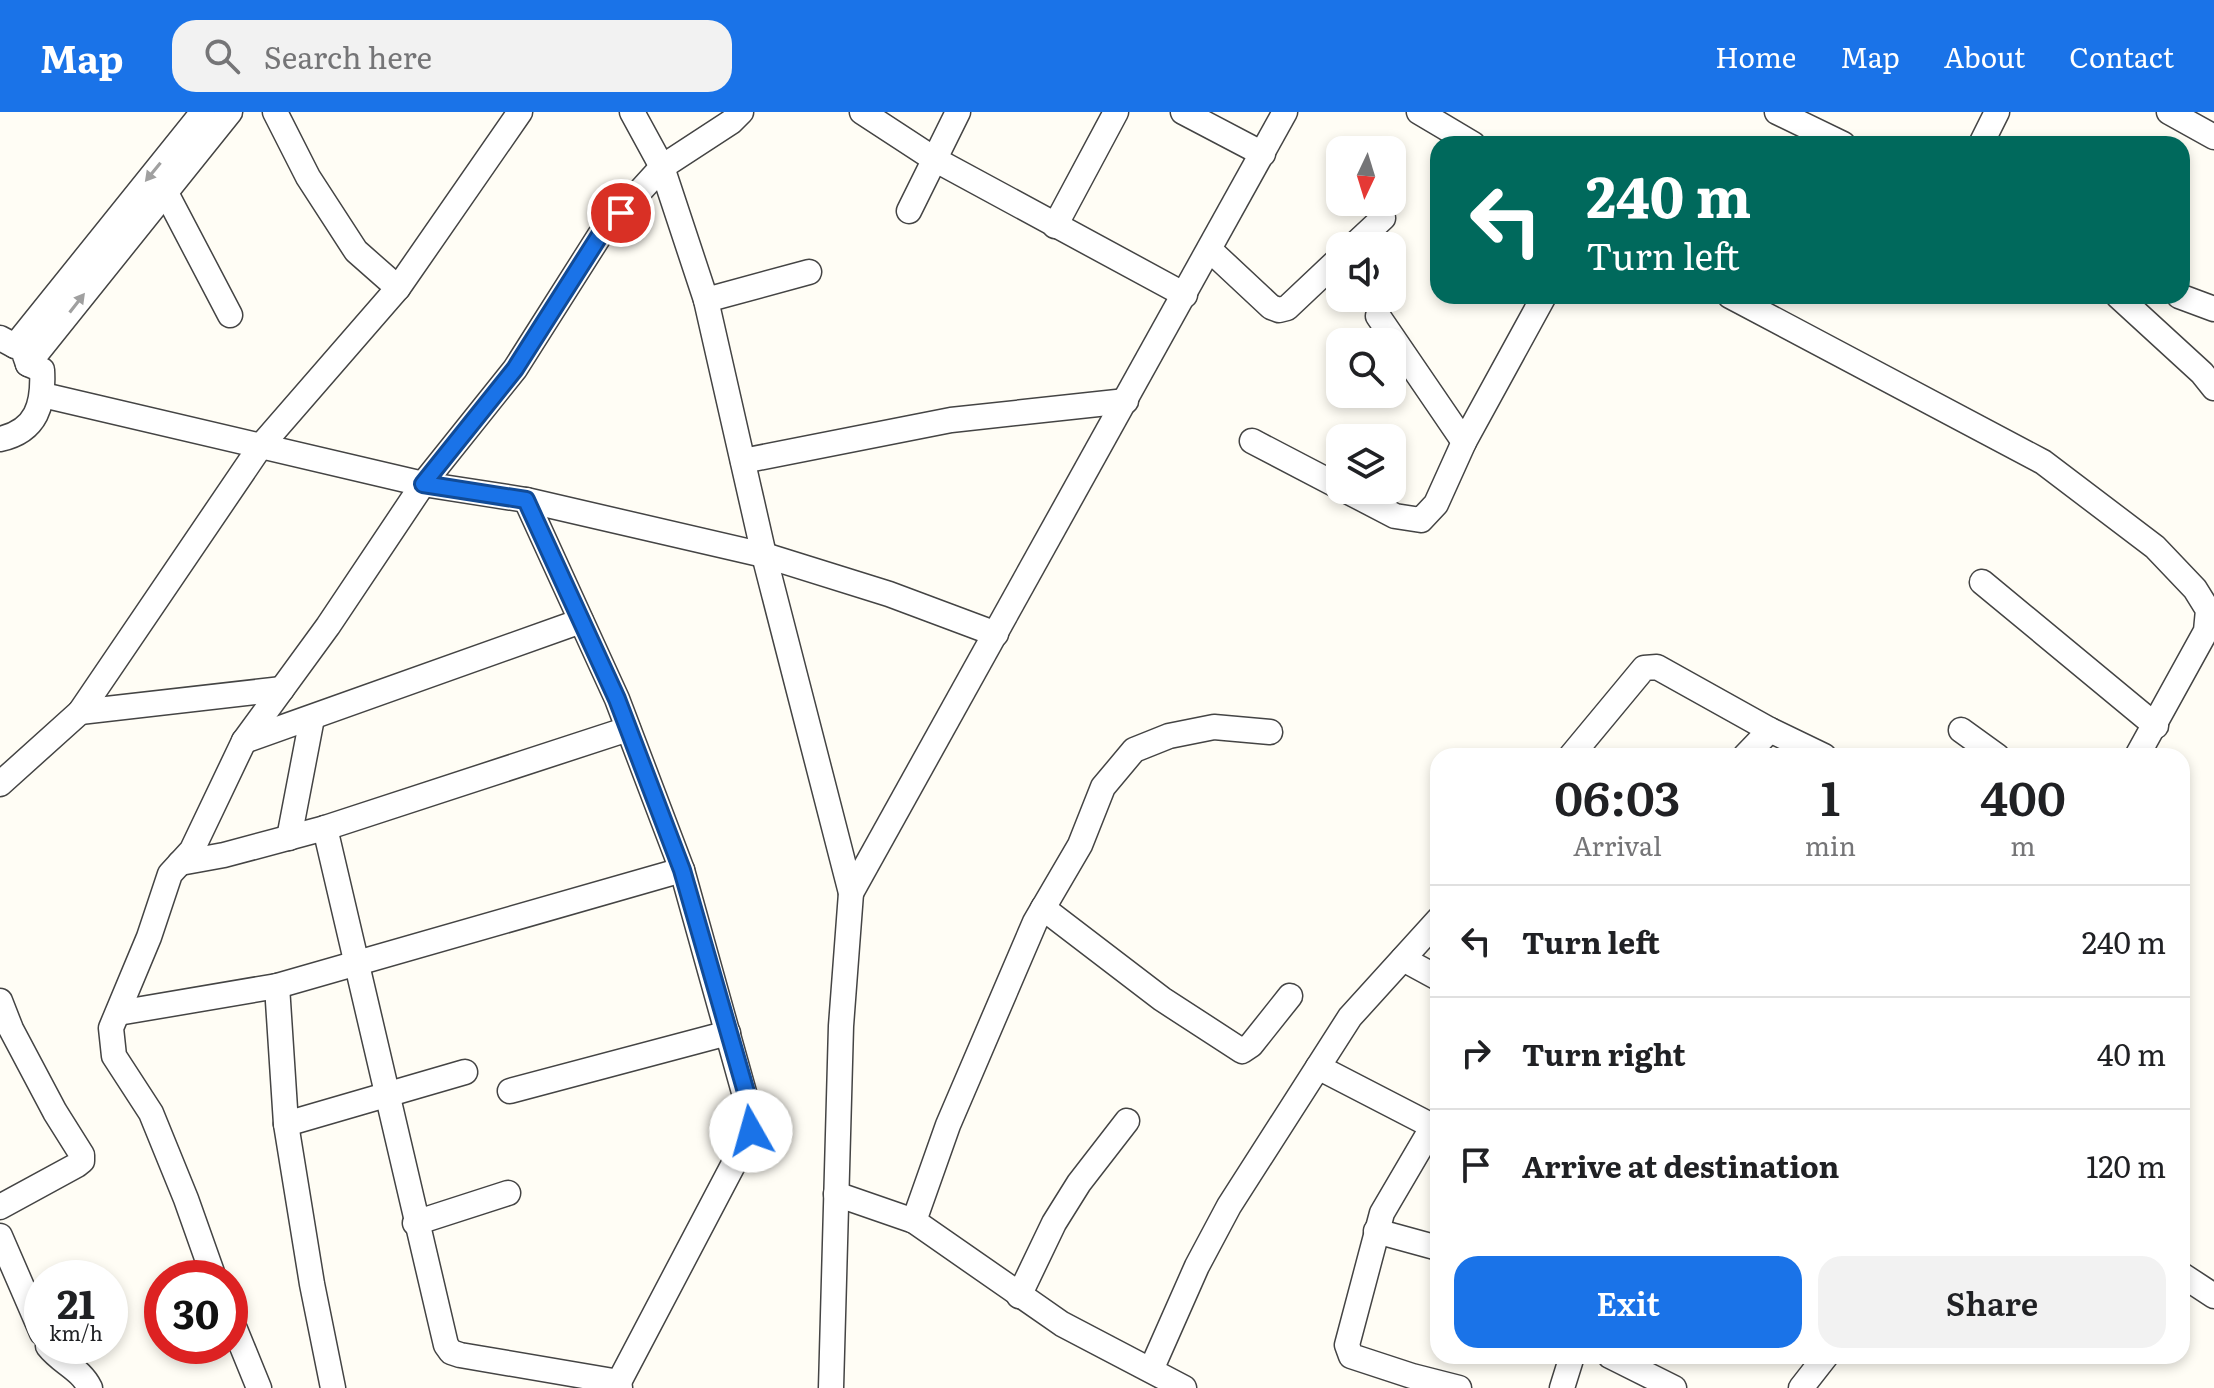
<!DOCTYPE html>
<style>
:root{--surface:#fff;--page:#f2f2f2;--text:#202124;--muted:#757577;--line:#e0e0e0;--accent:#1a73e8}
body{margin:0;font-family:Literata,serif;background:var(--page);color:var(--text);height:100vh;display:flex;flex-direction:column;font-size:30px;white-space:nowrap}
*{box-sizing:border-box;margin:0}
p{font-size:26px;color:var(--muted)}
.icon{flex:none;width:44px;height:44px;fill:none;stroke:currentColor;stroke-width:2;stroke-linecap:round;stroke-linejoin:round}
.map{position:relative;flex:1;overflow:hidden}
.details{position:absolute;left:1430px;top:636px;width:760px;height:616px;display:flex;flex-direction:column;background:var(--surface);border-radius:24px;box-shadow:0 4px 12px #0003}
.details>*{flex:none}
.guide{position:absolute;left:1430px;top:24px;width:760px;height:168px;border-radius:24px;box-shadow:0 4px 12px #0003;background:#00695c;color:#fff;overflow:hidden}
.needle{width:52px;rotate:184deg}
.controls{position:absolute;left:1326px;top:24px;display:grid;gap:16px}
.controls a{display:grid;place-items:center;width:80px;height:80px;border-radius:16px;background:var(--surface);box-shadow:0 4px 12px #0003;font-size:40px}
.speed{position:absolute;left:24px;top:1148px;display:flex;gap:16px;font-size:40px;font-weight:700;text-align:center}
.speed>*{display:grid;place-content:center;width:104px;height:104px;border-radius:50%;background:var(--surface);box-shadow:0 4px 12px #0003;line-height:1}
.speed small{font-size:20px;font-weight:400}
.speed .limit{border:12px solid #d22;background:#fff;color:#111}
.pin{position:absolute;display:grid;place-items:center;width:68px;height:68px;color:#fff;margin:-34px;border:4px solid #fff;border-radius:50%;box-shadow:0 2px 8px #0007}
.me{position:absolute;width:88px;margin:-44px;rotate:353deg;stroke-linejoin:round;filter:drop-shadow(0 0 6px #0008)}
.turn{display:flex;align-items:center;gap:28px;height:168px;padding:0 24px;font-size:36px}
.turn .icon{width:104px;height:104px;stroke-width:2.5}
.turn b{display:block;font-size:56px;line-height:68px}
.eta{display:flex;justify-content:space-evenly;align-items:center;height:136px;text-align:center}
.eta b{font-size:48px;font-weight:600;line-height:56px}
.primary-button{display:flex;gap:16px;margin-top:auto;padding:16px 24px}
.primary-button a{flex:1;height:92px;border-radius:24px;background:var(--accent);color:#fff;font-size:32px;font-weight:600;line-height:92px;text-align:center}
.primary-button a+a{background:var(--page);color:var(--text)}
ul{padding:0;list-style:none}
li{display:flex;align-items:center;gap:24px;height:112px;padding:0 24px;border-top:2px solid var(--line)}
li div{flex:1}
li b{display:block;font-size:30px}
li em{font-style:normal}
header{display:flex;align-items:center;gap:48px;box-sizing:border-box;height:112px;padding:0 40px;background:var(--accent);color:#fff}
header strong{font-size:38px}
nav{display:flex;gap:44px;margin-inline-start:auto;font-size:28px}
.search{width:560px;height:72px;background:var(--page);display:flex;align-items:center;gap:20px;box-sizing:border-box;padding:0 28px;border-radius:24px;color:var(--muted);font-size:30px}
.map>svg:first-child{display:block}
.lines{fill:none;stroke-linecap:round;stroke-linejoin:round}
.minor-casing{stroke:#444;stroke-width:27}
.minor{stroke:#fff;stroke-width:24}
.oneway{fill:#a0a0a0}
.route-casing{stroke:#114b97;stroke-width:20}
.route{stroke:#1a73e8;stroke-width:14}
</style>
<header>
<strong>Map</strong>
<div class="search"><svg class="icon" aria-label="search" viewBox="0 0 24 24"><circle cx="10" cy="10" r="6"/><path d="M15 15l6 6"/></svg>Search here</div>
<nav><a>Home</a><a>Map</a><a>About</a><a>Contact</a></nav>
</header>
<div class="map">
<svg width="2214" height="1276" viewBox="0 0 2214 1276">
<rect width="100%" height="100%" fill="#fffdf5"/>
<g class="lines">
<!-- minor casing -->
<g class="minor-casing">
<g id="minor">
<polyline points="275,0 308,65 356,139 398,176"/>
<polyline points="632,0 662,55 706,188 764,443 851,781 841,914 831,1276"/>
<polyline points="862,0 934,47 1185,183"/>
<polyline points="1183,0 1263,42"/>
<polyline points="1419,0 1473,32"/>
<polyline points="1777,0 1843,32"/>
<polyline points="2169,0 2214,25"/>
<polyline points="1981,32 1997,0"/>
<polyline points="165,79 230,203"/>
<polyline points="909,99 958,0"/>
<polyline points="1055,114 1116,0"/>
<polyline points="1353,134 1383,106"/>
<polyline points="1210,138 1271,195 1279,198 1287,196 1340,146"/>
<polyline points="1730,184 2043,350 2155,435 2195,477 2208,498 2206,519 2137,644"/>
<polyline points="2118,184 2202,261 2214,276"/>
<polyline points="2179,184 2214,197"/>
<polyline points="706,188 809,160"/>
<polyline points="1378,204 1464,330"/>
<path d="M0,226L15,234L20,229L28,252L42,258C44,292 37,319 0,327"/>
<polyline points="15,234 203,0"/>
<polyline points="28,252 230,0"/>
<polyline points="43,283 423,372 526,388 764,443 889,482 996,522"/>
<polyline points="1252,329 1340,375"/>
<polyline points="743,349 951,308 1126,289"/>
<polyline points="1345,378 1395,404 1421,408 1436,392 1464,330 1544,184"/>
<polyline points="526,388 617,587 682,758 752,1009 751,1019 619,1270"/>
<polyline points="1982,470 2156,614"/>
<polyline points="80,600 282,577"/>
<polyline points="1961,618 1997,644"/>
<polyline points="244,629 581,509"/>
<polyline points="1571,644 1644,556 1657,555 1770,618 1824,644"/>
<polyline points="1745,644 1770,618"/>
<polyline points="0,672 80,600 260,335 398,176 520,0"/>
<polyline points="325,716 446,1233 451,1240 460,1243 619,1270 620,1276"/>
<polyline points="289,726 312,606"/>
<polyline points="180,751 224,743 325,716 628,617"/>
<polyline points="851,781 1285,0"/>
<polyline points="1043,796 1162,887 1242,939 1251,933 1290,884"/>
<polyline points="1403,847 1438,866"/>
<polyline points="277,874 286,1012 312,1172 333,1276"/>
<polyline points="0,889 11,917 55,1000 82,1043 82,1049 77,1053 0,1095"/>
<polyline points="118,901 277,874 682,758"/>
<polyline points="1318,955 1438,1017"/>
<polyline points="510,979 728,921"/>
<polyline points="286,1012 465,960"/>
<polyline points="1433,1014 1382,1101 1347,1233 1351,1244 1412,1264 1459,1276"/>
<polyline points="836,1082 914,1109 1062,1212 1184,1276"/>
<polyline points="914,1109 948,1013 1035,810 1080,733 1103,675 1134,638 1169,624 1214,615 1270,620"/>
<polyline points="415,1111 508,1081"/>
<polyline points="1376,1119 1438,1136"/>
<polyline points="0,1124 42,1221"/>
<polyline points="2182,1163 2214,1184"/>
<polyline points="214,1166 186,1087 151,1001 114,944 111,916 149,825 170,762 192,738 244,629 328,514 423,372 515,257 600,123 662,55 731,10 741,0"/>
<polyline points="1019,1184 1054,1111 1079,1071 1127,1009"/>
<polyline points="230,1205 259,1276"/>
<path d="M48,1234C61,1251 80,1256 90,1276"/>
<polyline points="1610,1244 1674,1276"/>
<polyline points="1151,1258 1197,1154 1229,1094 1350,905 1438,808"/>
<polyline points="1562,1276 1572,1244"/>
<polyline points="1801,1276 1826,1244"/>
</g>
</g>
<!-- minor -->
<use href="#minor" class="minor"/>
</g>
<!-- one-way arrows -->
<defs><path id="oneway-solid" d="M-6-.8H1V-3.2L6.5 0L1 3.2V.8H-6Z" transform="scale(2)"/></defs>
<g class="oneway">
<use href="#oneway-solid" transform="translate(153 60) rotate(129)"/>
<use href="#oneway-solid" transform="translate(77 191) rotate(-52)"/>
</g>
<g class="lines">
<!-- route casing -->
<g class="route-casing">
<polyline id="route" points="621,101 600,123 515,257 423,372 526,388 617,587 682,758 750,994 751,1019"/>
</g>
<!-- route -->
<use href="#route" class="route"/>
</g>
</svg>
<div class="controls">
<a><svg class="needle" viewBox="-14 -14 28 28"><path d="M0-13l5 13h-10z" fill="#e53935"/><path d="M0 13l5-13h-10z" fill="#757577"/></svg></a>
<a><svg class="icon" aria-label="sound" viewBox="0 0 24 24"><path d="M4 9h4l5-4v14l-5-4H4zM17 9q2 3 0 6"/></svg></a>
<a><svg class="icon" aria-label="search" viewBox="0 0 24 24"><circle cx="10" cy="10" r="6"/><path d="M15 15l6 6"/></svg></a>
<a><svg class="icon" aria-label="layers" viewBox="0 0 24 24"><path d="M12 4l9 5-9 5-9-5zM3 14l9 5 9-5"/></svg></a>
</div>
<div class="speed"><div>21<small>km/h</small></div><div class="limit">30</div></div>
<div class="pin" style="left:621px;top:101px;background:#d93025"><svg class="icon" aria-label="arrive" viewBox="0 0 24 24"><path d="M6 21V4h12l-3 4 3 4H6"/></svg></div>
<svg class="me" style="left:751px;top:1019px" viewBox="-20 -20 40 40"><circle r="19" fill="#fff"/><path d="M0-13L10 11 0 6-10 11z" fill="#1a73e8"/></svg>
<div class="guide">
<div class="turn"><svg class="icon" aria-label="left" viewBox="0 0 24 24"><path d="M17 20v-9H6M10 6l-5 5 5 5"/></svg><div><b>240 m</b>Turn left</div></div>
</div>
<section class="details">
<div class="eta">
<div><b>06:03</b><p>Arrival</p></div>
<div><b>1</b><p>min</p></div>
<div><b>400</b><p>m</p></div>
</div>
<ul>
<li><svg class="icon" aria-label="left" viewBox="0 0 24 24"><path d="M17 20v-9H6M10 6l-5 5 5 5"/></svg><div><b>Turn left</b></div><em>240 m</em></li>
<li><svg class="icon" aria-label="right" viewBox="0 0 24 24"><path d="M7 20v-9h11M14 6l5 5-5 5"/></svg><div><b>Turn right</b></div><em>40 m</em></li>
<li><svg class="icon" aria-label="arrive" viewBox="0 0 24 24"><path d="M6 21V4h12l-3 4 3 4H6"/></svg><div><b>Arrive at destination</b></div><em>120 m</em></li>
</ul>
<div class="primary-button"><a>Exit</a><a>Share</a></div>
</section>
</div>
